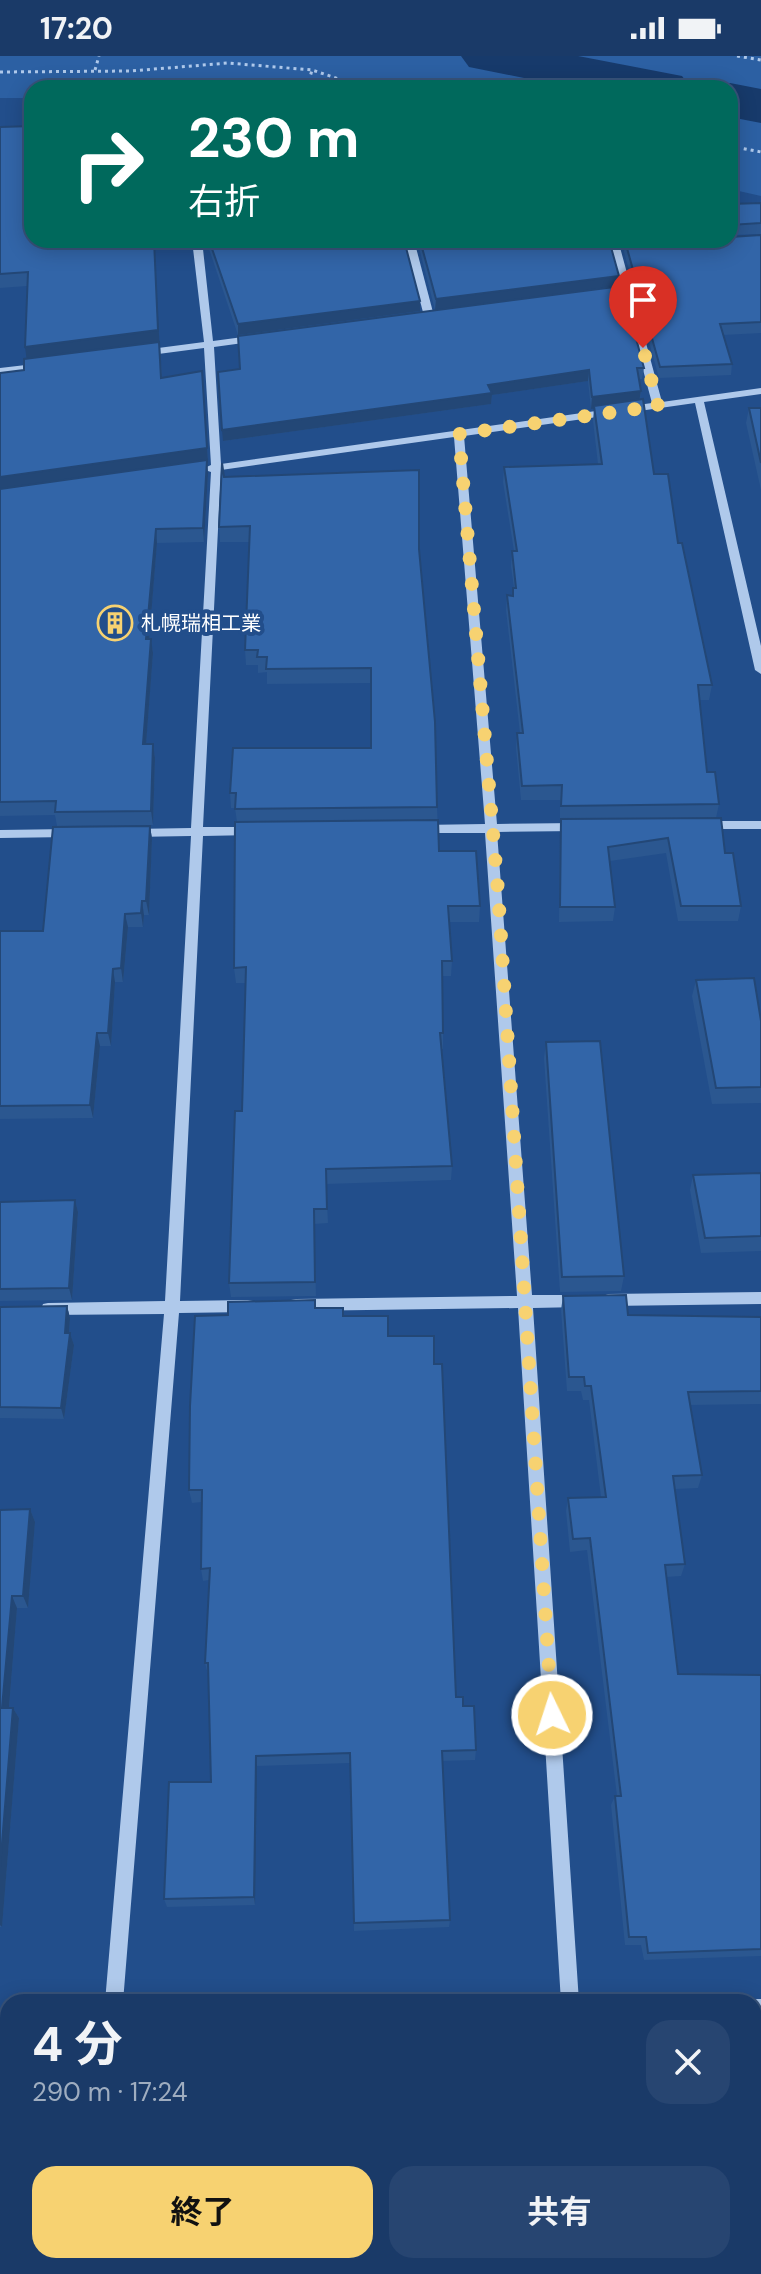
<!DOCTYPE html>
<html lang="ja">
<meta charset="utf-8">
<style>
:root{--surface:#1a3a68;--page:#274571;--text:#f1f3f6;--muted:#9fadc0;--line:#38547c;--accent:#f7d271}
body{margin:0;font-family:"DM Sans","Noto Sans JP",sans-serif;background:var(--page);color:var(--text);height:100vh;display:flex;flex-direction:column;font-size:30px;white-space:nowrap}
*{box-sizing:border-box;margin:0}
p{font-size:26px;color:var(--muted)}
.icon{flex:none;width:44px;height:44px;fill:none;stroke:currentColor;stroke-width:2;stroke-linecap:round;stroke-linejoin:round}
.map{position:relative;flex:1;overflow:hidden}
.panel{position:absolute;left:0px;top:1938px;width:762px;height:280px;display:flex;flex-direction:column;background:var(--surface);border-radius:24px 24px 0 0;box-shadow:0 4px 20px #0003,0 0 0 2px var(--line)}
.panel>*{flex:none}
.top-card{position:absolute;left:24px;top:24px;width:714px;height:168px;border-radius:24px;box-shadow:0 4px 20px #0003,0 0 0 2px var(--line);background:#00695c;color:#fff;overflow:hidden}
.pin{position:absolute;display:grid;place-items:center;width:68px;height:68px;color:#fff;margin:-82px -34px;border-radius:50% 50% 50% 0;rotate:-45deg;box-shadow:0 0 8px #0007}
.pin .icon{rotate:45deg}
.me{position:absolute;width:88px;margin:-44px;rotate:356deg;stroke-linejoin:round;filter:drop-shadow(0 0 6px #0008)}
.turn{display:flex;align-items:center;gap:28px;height:168px;padding:0 32px;font-size:36px}
.turn .icon{width:104px;height:104px;stroke-width:2.5}
.turn b{display:block;font-size:56px;line-height:68px}
.round{display:grid;place-items:center;flex:none;width:84px;height:84px;border-radius:24px;background:var(--page)}
.head{display:flex;align-items:center;justify-content:space-between;height:136px;padding:0 32px}
h1{font-size:48px;font-weight:700;line-height:60px}
.action{display:flex;gap:16px;margin-top:auto;padding:16px 32px}
.action a{flex:1;height:92px;border-radius:24px;background:var(--accent);color:#111;font-size:32px;font-weight:700;line-height:92px;text-align:center}
.action a+a{background:var(--page);color:var(--text)}
.status{display:flex;justify-content:space-between;align-items:center;height:56px;padding:0 40px;background:var(--surface);direction:ltr}
.status svg{height:22px;fill:currentColor}
.map>svg:first-child{display:block}
.green{fill:#2c60a3}
.lines{fill:none;stroke-linecap:round;stroke-linejoin:round}
.river{fill:#173a6b;fill-rule:evenodd}
.path{stroke:#afc9eb;stroke-width:3;stroke-dasharray:3 4;stroke-linecap:butt}
.minor{fill:#afc9eb;fill-rule:evenodd}
.wall{fill:#2b5790}
.shaded-wall{fill:#234776}
.building{fill:#3265a8;stroke:#234776;stroke-width:2}
.route{stroke:#f7d271;stroke-width:14;stroke-dasharray:0 25.2}
.labels{text-anchor:middle;stroke-width:8;stroke-linejoin:round;paint-order:stroke}
.far-poi-label{font-size:20px;fill:#fff;stroke:#224e8b;text-anchor:start}
</style>
<div class="status"><b>17:20</b><svg viewBox="0 0 49 12"><path d="M0 12V9h3v3zM5 12V6h3v6zM10 12V3h3v9zM15 12V0h3v12zM26 1h20v11H26zM47 4h2v5h-2z"/></svg></div>
<div class="map">
<svg width="761" height="2218" viewBox="0 0 761 2218">
<rect width="100%" height="100%" fill="#224e8b"/>
<!-- green -->
<polygon class="green" points="0,0 761,0 761,140 730,133 730,32 32,32 32,42 0,42"/>
<g class="lines">
<!-- river -->
<g class="river">
<polygon points="461,0 578,0 682,20 691,32 574,32 469,11"/>
<polygon points="730,27 761,33 761,67 730,61 730,32 711,32"/>
</g>
<!-- path -->
<g class="path">
<polyline points="737,0 761,4"/>
<polyline points="95,14 99,0"/>
<polyline points="0,16 131,15 228,7 312,14 351,27 387,32"/>
<polyline points="307,32 312,14"/>
<polyline points="730,90 761,96"/>
</g>
<!-- minor -->
<g class="minor">
<polygon points="192,184 202,184 213,285 258,279 263,282 258,285 214,291 221,408 652,347 608,184 618,184 662,346 761,332 761,338 704,346 761,590 761,618 755,614 695,347 464,380 497,768 577,767 583,771 577,775 497,776 532,1239 580,1239 585,1241 587,1245 585,1249 580,1251 533,1252 579,1946 561,1946 518,1252 296,1255 291,1254 289,1249 291,1244 296,1243 517,1240 485,777 421,777 415,773 421,769 485,768 454,381 221,414 203,771 253,771 259,775 253,779 203,780 180,1245 248,1244 253,1245 255,1250 253,1255 248,1256 179,1257 123,1946 105,1946 164,1258 48,1259 43,1258 41,1253 43,1248 48,1247 165,1245 191,780 133,781 127,777 133,773 191,772 211,416 202,413 211,409 204,292 143,300 138,297 143,294 204,286"/>
<polygon points="404,184 414,184 434,260 432,262 424,260"/>
<polygon points="43,307 48,310 46,312 0,318 0,312"/>
<polygon points="705,765 761,765 761,773 705,773 699,769"/>
<polygon points="69,773 75,777 69,781 0,782 0,774"/>
<polygon points="761,1236 761,1248 608,1250 603,1248 601,1244 603,1240 608,1238"/>
<polygon points="754,1943 761,1943 761,1961 754,1961 754,1946 747,1946"/>
<rect x="0" y="1957" width="8" height="18"/>
<rect x="156" y="2210" width="20" height="8"/>
<polygon points="586,2210 606,2210 607,2218 587,2218"/>
</g>
</g>
<!-- wall -->
<g class="wall">
<polygon points="0,71 160,289 162,321 203,329 208,406 207,407 208,418 204,486 157,487 149,583 151,583 153,597 146,688 153,688 155,702 153,769 57,770 55,759 0,760 0,317 24,314 27,303 27,230 0,232"/>
<polygon points="761,147 761,178 730,179 730,148"/>
<polygon points="761,179 761,277 723,279 732,308 731,319 659,322 624,196 625,185"/>
<polygon points="206,184 404,184 420,245 420,255 238,279"/>
<polygon points="417,184 609,184 619,220 618,230 435,254"/>
<polygon points="644,312 642,323 639,323 641,335 640,343 654,418 678,487 712,629 709,644 699,644 707,716 719,748 716,762 725,797 741,850 738,865 678,865 666,797 610,805 615,851 613,865 559,866 560,778 561,764 560,764 560,744 521,744 516,692 517,677 520,677 506,554 507,539 512,539 514,532 511,510 512,495 514,495 503,426 504,411 598,408 593,365 594,352 591,353 588,325 492,339 491,348 223,385 240,313"/>
<polygon points="749,352 761,352 761,434 746,367"/>
<polygon points="224,421 419,493 437,751 439,795 480,850 479,866 449,866 452,905 451,920 442,920 443,977 443,993 442,993 452,1110 451,1124 326,1128 328,1167 314,1168 316,1240 231,1241 229,1227 242,1055 245,927 236,927 234,912 237,766 235,752 231,752 230,737 371,692 371,627 267,628 267,616 258,617 258,609 246,609 245,594 249,486 220,486 219,471"/>
<polygon points="150,770 152,783 149,859 144,859 143,871 128,871 123,926 115,926 111,990 100,990 93,1062 0,1063 0,875 43,875"/>
<polygon points="696,924 761,965 761,1047 712,1048 692,940"/>
<polygon points="546,986 624,1220 621,1235 560,1236 544,1002"/>
<polygon points="761,1117 761,1195 701,1197 690,1134 693,1119"/>
<polygon points="75,1144 78,1156 72,1244 0,1245 0,1146"/>
<polygon points="563,1240 628,1259 761,1261 761,1348 690,1349 702,1419 698,1432 675,1433 685,1508 681,1520 666,1521 678,1618 761,1619 761,1900 644,1904 641,1889 625,1889 611,1749 615,1740 617,1740 587,1494 570,1496 566,1455 568,1442 601,1441 589,1344 583,1344 581,1335 567,1335 561,1254"/>
<polygon points="67,1250 70,1262 69,1277 70,1277 74,1289 64,1363 0,1362 0,1251"/>
<polygon points="315,1252 343,1260 388,1280 434,1308 456,1641 463,1650 476,1694 475,1704 442,1705 450,1864 449,1871 354,1875 350,1707 257,1710 255,1849 167,1851 164,1843 211,1726 208,1618 205,1607 209,1524 203,1525 201,1513 202,1446 192,1447 189,1434 228,1259"/>
<polygon points="30,1453 35,1466 28,1552 17,1552 9,1652 13,1652 19,1662 2,1871 0,1871 0,1454"/>
<polygon points="641,2210 754,2210 761,2218 641,2218"/>
</g>
<!-- shaded-wall -->
<g class="shaded-wall">
<polygon points="154,184 162,336 27,306 25,291"/>
<polygon points="619,220 618,230 435,254 436,243"/>
<polygon points="420,245 420,255 238,279 238,268"/>
<polygon points="589,314 588,325 492,339 491,348 223,385 222,374 488,329"/>
<polygon points="202,315 208,406 207,407 208,418 204,486 203,472 0,436 0,421"/>
<polygon points="641,335 639,346 591,353 592,341"/>
<polygon points="156,473 157,487 148,597 146,583"/>
<polygon points="151,583 153,597 145,702 143,688"/>
<polygon points="153,688 155,702 153,769 151,755"/>
<polygon points="150,770 152,783 149,859 146,845"/>
<polygon points="142,845 144,859 143,871 141,857"/>
<polygon points="125,858 128,871 123,926 121,912"/>
<polygon points="113,913 115,926 111,990 108,977"/>
<polygon points="97,977 100,990 93,1062 90,1049"/>
<polygon points="75,1144 78,1156 72,1244 69,1232"/>
<polygon points="67,1250 70,1262 68,1289 65,1277"/>
<polygon points="70,1277 74,1289 64,1363 61,1352"/>
<polygon points="30,1453 35,1466 28,1552 23,1540"/>
<polygon points="12,1540 17,1552 8,1663 2,1652"/>
<polygon points="13,1652 19,1662 2,1871 0,1869 0,1812"/>
<polygon points="256,1700 257,1710 255,1849 254,1841"/>
<polygon points="76,2210 81,2210 81,2218 75,2218"/>
</g>
<!-- building -->
<g class="building">
<polygon points="32,70 32,184 154,184 158,274 25,291 28,216 0,218 0,71"/>
<polygon points="761,147 761,167 730,169 730,148"/>
<polygon points="761,179 761,266 720,268 732,308 660,311 625,185 730,184 730,181"/>
<polygon points="209,184 404,184 420,245 238,268"/>
<polygon points="420,184 609,184 619,220 436,243"/>
<polygon points="622,230 644,312 637,312 641,335 592,341 589,314 488,329 492,337 222,374 218,316 240,313 238,280"/>
<polygon points="159,286 161,322 202,315 207,392 0,421 0,317 24,314 24,303"/>
<polygon points="643,343 654,418 668,418 678,487 682,487 712,629 698,629 707,716 715,716 719,748 561,750 562,729 522,730 517,677 523,677 507,539 513,540 513,532 516,532 512,495 517,495 504,411 602,408 594,350"/>
<polygon points="749,352 761,352 761,407"/>
<polygon points="207,404 203,472 156,473 146,583 151,583 143,688 153,688 151,755 55,756 56,745 0,746 0,433"/>
<polygon points="222,407 224,421 419,414 419,493 435,666 437,751 235,753 236,737 230,737 233,692 371,692 371,612 266,613 267,601 257,601 258,594 245,594 250,470 219,471"/>
<polygon points="721,762 725,797 733,797 741,850 681,850 668,782 608,791 615,851 560,851 561,763"/>
<polygon points="438,764 439,795 476,795 480,850 448,850 452,905 442,905 443,977 440,977 452,1110 326,1113 327,1153 314,1153 315,1226 229,1227 235,1055 242,1055 246,911 234,912 235,766"/>
<polygon points="150,770 146,845 142,845 141,857 125,858 121,912 113,913 108,977 97,977 90,1049 0,1050 0,875 43,875 53,771"/>
<polygon points="754,922 761,965 761,1031 716,1032 696,924"/>
<polygon points="600,985 624,1220 562,1221 546,986"/>
<polygon points="761,1117 761,1180 705,1182 693,1119"/>
<polygon points="75,1144 69,1232 0,1233 0,1146"/>
<polygon points="626,1239 628,1259 761,1261 761,1335 688,1336 702,1419 673,1420 685,1508 665,1509 678,1618 761,1619 761,1893 648,1897 646,1881 629,1881 615,1740 621,1740 590,1482 573,1483 568,1442 606,1441 591,1330 585,1330 584,1321 569,1321 563,1240"/>
<polygon points="315,1244 315,1252 343,1252 343,1260 388,1260 388,1280 434,1280 434,1308 442,1308 456,1641 463,1641 463,1650 474,1650 476,1694 442,1695 450,1864 354,1867 350,1697 256,1700 254,1841 164,1843 169,1726 211,1726 208,1607 205,1607 210,1512 201,1513 202,1434 189,1434 190,1350 195,1260 228,1259 228,1246"/>
<polygon points="67,1250 65,1277 70,1277 61,1352 0,1351 0,1251"/>
<polygon points="30,1453 23,1540 12,1540 2,1652 13,1652 0,1812 0,1454"/>
<polygon points="0,2035 8,2035 8,2210 76,2210 75,2218 0,2218"/>
<polygon points="754,2176 761,2176 761,2218 646,2218 645,2210 754,2210"/>
</g>
<g class="lines">
<!-- route -->
<polyline class="route" points="552,1659 498,835 459,378 658,350 643,292"/>
</g>
<!-- icons -->
<defs>
<g id="building-ring" transform="scale(1.8)"><circle r="9.5" fill="#224e8b" stroke="#f7d271" stroke-width="1.5"/><path d="M-4-6H4V6H1V3H-1V6H-4ZM-2.5-4.3h1.7v1.8h-1.7ZM.8-4.3h1.7v1.8H.8ZM-2.5-1h1.7V.8h-1.7ZM.8-1h1.7V.8H.8Z" fill="#f7d271"/></g>
</defs>
<g fill-rule="evenodd">
<use href="#building-ring" x="115" y="567"/>
</g>
<g class="labels">
<!-- far-poi labels -->
<g class="far-poi-label">
<text x="141" y="574">札幌瑞相工業</text>
</g>
</g>
</svg>
<div class="pin" style="left:643px;top:292px;background:#d93025"><svg class="icon" aria-label="arrive" viewBox="0 0 24 24"><path d="M6 21V4h12l-3 4 3 4H6"/></svg></div>
<svg class="me" style="left:552px;top:1659px" viewBox="-20 -20 40 40"><circle r="17" fill="#f7d271" stroke="#fff" stroke-width="3"/><path d="M0-11L8 9 0 5-8 9z" fill="#fff"/></svg>
<div class="top-card">
<div class="turn"><svg class="icon" aria-label="right" viewBox="0 0 24 24"><path d="M7 20v-9h11M14 6l5 5-5 5"/></svg><div><b>230 m</b>右折</div></div>
</div>
<section class="panel">
<div class="head"><div><h1>4 分</h1><p>290 m · 17:24</p></div><a class="round"><svg class="icon" aria-label="close" viewBox="0 0 24 24"><path d="M6 6l12 12M18 6L6 18"/></svg></a></div>
<div class="action"><a>終了</a><a>共有</a></div>
</section>
</div>
